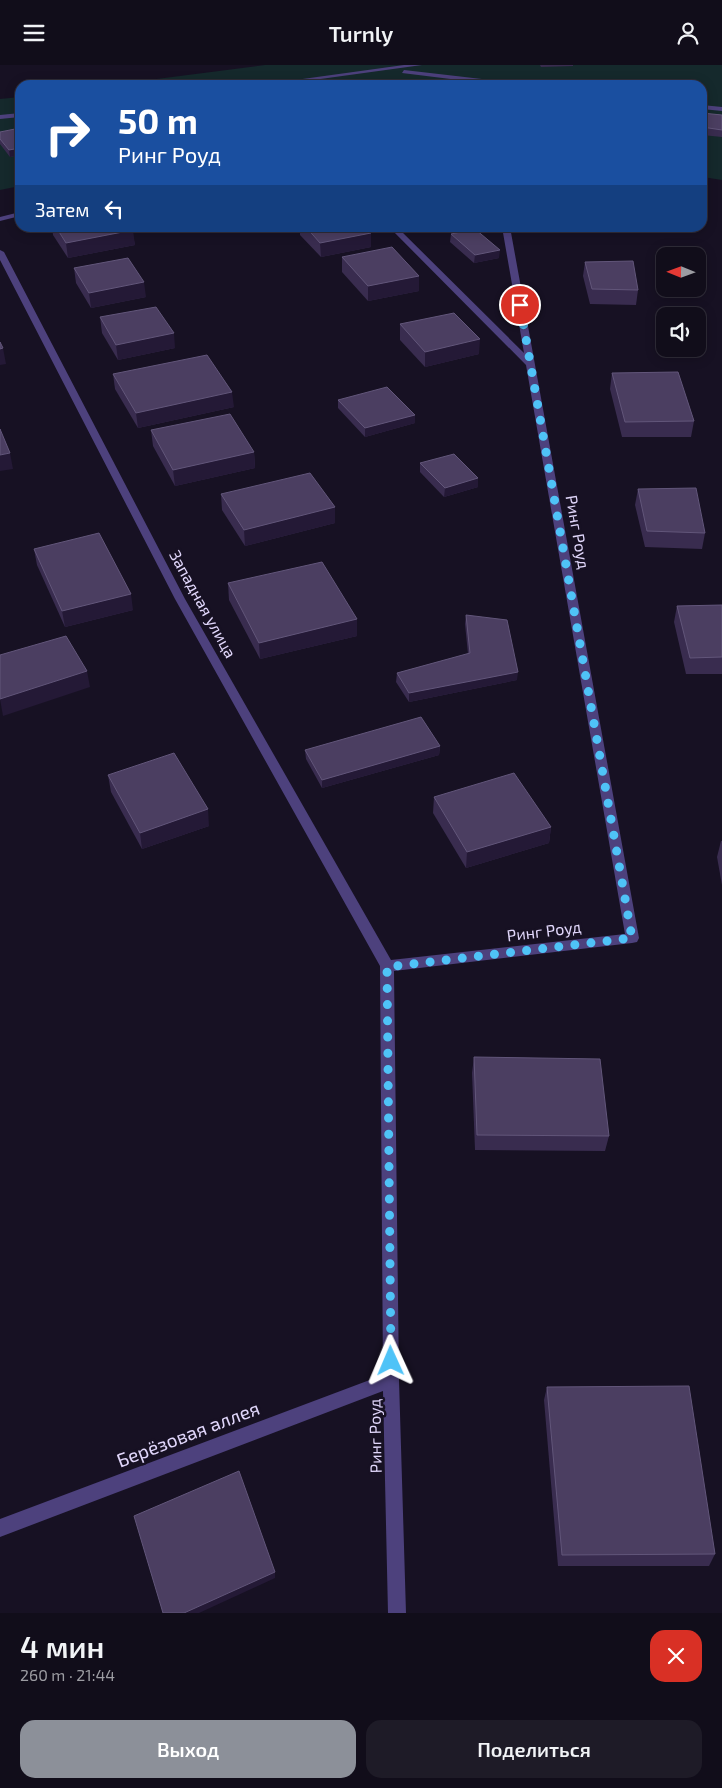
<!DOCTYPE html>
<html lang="ru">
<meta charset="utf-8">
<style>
:root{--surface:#110d1a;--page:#1e1b27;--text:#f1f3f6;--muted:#9c9ca2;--line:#302d39;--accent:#8c9099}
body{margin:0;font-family:"Exo 2",sans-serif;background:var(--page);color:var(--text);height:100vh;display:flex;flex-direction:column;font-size:19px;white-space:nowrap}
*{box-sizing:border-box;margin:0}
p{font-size:16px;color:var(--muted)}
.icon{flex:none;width:28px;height:28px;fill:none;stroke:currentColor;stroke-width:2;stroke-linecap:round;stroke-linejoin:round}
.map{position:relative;height:1548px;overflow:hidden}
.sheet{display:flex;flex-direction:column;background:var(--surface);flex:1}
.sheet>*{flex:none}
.hud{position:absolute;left:15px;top:15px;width:692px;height:152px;border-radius:15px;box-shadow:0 2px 12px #0003,0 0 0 1px var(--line);background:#1a4fa0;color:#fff;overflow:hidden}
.needle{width:32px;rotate:271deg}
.controls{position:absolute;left:656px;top:182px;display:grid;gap:10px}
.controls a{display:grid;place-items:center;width:50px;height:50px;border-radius:10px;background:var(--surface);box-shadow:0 2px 12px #0003,0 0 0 1px var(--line);font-size:25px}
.pin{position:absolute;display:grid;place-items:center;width:42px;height:42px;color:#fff;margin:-21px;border:2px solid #fff;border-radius:50%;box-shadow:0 1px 5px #0007}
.me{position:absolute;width:55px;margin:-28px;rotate:359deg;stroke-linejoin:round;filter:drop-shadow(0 0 4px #0008)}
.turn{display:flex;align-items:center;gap:18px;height:105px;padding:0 20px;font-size:22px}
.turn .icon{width:65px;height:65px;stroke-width:2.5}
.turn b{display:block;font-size:35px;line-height:42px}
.then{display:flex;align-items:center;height:48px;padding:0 20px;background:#0003;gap:10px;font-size:19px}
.round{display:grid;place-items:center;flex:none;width:52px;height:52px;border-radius:15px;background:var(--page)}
.summary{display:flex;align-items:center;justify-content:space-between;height:85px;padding:0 20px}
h1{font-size:30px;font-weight:600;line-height:38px}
.button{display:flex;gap:10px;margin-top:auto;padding:10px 20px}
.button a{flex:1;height:58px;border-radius:15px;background:var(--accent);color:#fff;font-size:20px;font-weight:600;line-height:58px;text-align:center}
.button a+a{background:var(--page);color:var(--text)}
header{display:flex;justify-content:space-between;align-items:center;height:65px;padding:0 20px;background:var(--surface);font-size:22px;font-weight:600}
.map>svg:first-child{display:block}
.green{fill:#15292c}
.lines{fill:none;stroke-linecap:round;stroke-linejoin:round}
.street{fill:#4d417d;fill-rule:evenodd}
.wall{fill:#392c4f}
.shaded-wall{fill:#241936}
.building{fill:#4b3e61;stroke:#62567a}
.route{stroke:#4fc3f7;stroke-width:9;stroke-dasharray:0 16.2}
.labels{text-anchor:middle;stroke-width:5;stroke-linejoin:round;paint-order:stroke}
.street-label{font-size:16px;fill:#e1d7fb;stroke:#171123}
.near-street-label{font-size:19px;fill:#e1d7fb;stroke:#171123}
</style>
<header><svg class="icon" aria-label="menu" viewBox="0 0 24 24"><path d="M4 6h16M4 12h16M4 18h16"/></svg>Turnly<svg class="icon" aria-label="person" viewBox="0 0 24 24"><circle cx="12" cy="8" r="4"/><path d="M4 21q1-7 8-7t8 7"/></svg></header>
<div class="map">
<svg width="722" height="1548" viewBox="0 0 722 1548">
<rect width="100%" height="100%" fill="#171123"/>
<!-- green -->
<g class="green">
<polygon points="265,0 722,0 722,115 703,112 702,20 110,20"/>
<polygon points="20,32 20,121 0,125 0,34"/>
</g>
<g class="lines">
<!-- street -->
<g class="street">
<polygon points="404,0 422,0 277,20 259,20"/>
<polygon points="404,5 516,18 519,20 499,20 402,8"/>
<polygon points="702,40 722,42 722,46 702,44"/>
<polygon points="20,48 20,52 0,54 0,50"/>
<polygon points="20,147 20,151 0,156 0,152"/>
<polygon points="389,162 397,162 524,288 502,162 510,162 639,873 637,877 632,878 394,906 399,1315 406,1548 388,1548 383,1326 0,1472 0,1454 383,1310 380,901 175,534 0,195 0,185 4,187 185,534 391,895 625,869 526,300"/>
</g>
</g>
<!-- wall -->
<g class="wall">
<polygon points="540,0 573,0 573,1 541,2"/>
<polygon points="702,48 722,50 722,72 702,70"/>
<polygon points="20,63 20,90 10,92 0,79 0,67"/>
<polygon points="52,162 131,162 135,180 68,193 53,170"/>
<polygon points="300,162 366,162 371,168 371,182 321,192 300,170"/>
<polygon points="447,162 490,162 490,165 479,167 499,193 474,198 450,177 451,169 453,169"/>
<polygon points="342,192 419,226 368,236 342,207"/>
<polygon points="585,197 638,225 636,240 590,239 583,211"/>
<polygon points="74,203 146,232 91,243 76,218"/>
<polygon points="100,252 175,283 118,295 102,268"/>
<polygon points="400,259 479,289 425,302 400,275"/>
<polygon points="612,308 694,356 691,372 622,372 610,324"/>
<polygon points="113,309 234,342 138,363 115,324"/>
<polygon points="338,335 415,350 415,358 365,372 338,343"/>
<polygon points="151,365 254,387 255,403 175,421 153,381"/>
<polygon points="420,398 478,422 444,432 420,407"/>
<polygon points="638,424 705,468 702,484 645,482 635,440"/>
<polygon points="221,429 335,458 245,481 222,445"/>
<polygon points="34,484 133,545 65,562 37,500"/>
<polygon points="228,518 357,571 260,594 229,535"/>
<polygon points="722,540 722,609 686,609 674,557 677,541"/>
<polygon points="466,550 517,615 409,637 396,617 397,608 468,589 465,559"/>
<polygon points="440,681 439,690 322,723 306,694 305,685"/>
<polygon points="108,710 209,761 142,784 111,727"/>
<polygon points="434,732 551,762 549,778 466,803 433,748"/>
<polygon points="721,776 722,776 722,820 717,792"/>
<polygon points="474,992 609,1071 605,1086 475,1085 472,1008"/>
<polygon points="547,1322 715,1489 709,1501 558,1501 544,1335"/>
</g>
<!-- shaded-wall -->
<g class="shaded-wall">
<polygon points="20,83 20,90 10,92 9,85"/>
<polygon points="456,162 490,162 490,165 455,172"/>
<polygon points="133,165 135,180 68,193 66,178"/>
<polygon points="371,168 371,182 321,192 320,178"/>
<polygon points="500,185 499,193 474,198 475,190"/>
<polygon points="419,211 419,226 368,236 368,221"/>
<polygon points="144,217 146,232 91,243 89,228"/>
<polygon points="174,268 175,283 118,295 116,280"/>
<polygon points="480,274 479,289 425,302 425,287"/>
<polygon points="3,283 6,299 0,300 0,284"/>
<polygon points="232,327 234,342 138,363 136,348"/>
<polygon points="415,350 415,358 365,372 365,363"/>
<polygon points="254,387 255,403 175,421 173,405"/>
<polygon points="10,388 13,404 0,406 0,390"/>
<polygon points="478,413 478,422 444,432 445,423"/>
<polygon points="335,442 335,458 245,481 244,465"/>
<polygon points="131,529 133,545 65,562 62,546"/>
<polygon points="357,554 357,571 260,594 259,578"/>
<polygon points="87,606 90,622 3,651 0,634"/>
<polygon points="518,607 517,615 409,637 409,628"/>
<polygon points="440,681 439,690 322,723 322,715"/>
<polygon points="208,744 209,761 142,784 140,768"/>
<polygon points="551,762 549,778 466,803 467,787"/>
<polygon points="275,1507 275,1513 199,1548 184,1548"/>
</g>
<!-- building -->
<g class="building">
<polygon points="360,18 380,20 359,20"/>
<polygon points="702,48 722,50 722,65 702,62"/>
<polygon points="20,63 20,83 9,85 0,74 0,67"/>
<polygon points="56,162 131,162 133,165 66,178"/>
<polygon points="306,162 366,162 371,168 320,178"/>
<polygon points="475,164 500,185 475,190 451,169"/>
<polygon points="392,182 419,211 368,221 342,192"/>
<polygon points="128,193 144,217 89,228 74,203"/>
<polygon points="633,196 638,225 592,224 585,197"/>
<polygon points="156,242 174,268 116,280 100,252"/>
<polygon points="454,248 480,274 425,287 400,259"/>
<polygon points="0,277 3,283 0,284"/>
<polygon points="207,290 232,327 136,348 113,309"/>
<polygon points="678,307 694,356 625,357 612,308"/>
<polygon points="387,322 415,350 365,363 338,335"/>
<polygon points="230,349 254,387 173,405 151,365"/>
<polygon points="0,364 10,388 0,390"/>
<polygon points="454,389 478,413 445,423 420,398"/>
<polygon points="310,408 335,442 244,465 221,429"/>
<polygon points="696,423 705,468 647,466 638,424"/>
<polygon points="99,468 131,529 62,546 34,484"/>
<polygon points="322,497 357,554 259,578 228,518"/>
<polygon points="722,540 722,592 690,593 677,541"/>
<polygon points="466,550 507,555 518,607 409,628 397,608 470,588"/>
<polygon points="66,571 87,606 0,634 0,590"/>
<polygon points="421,652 440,681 322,715 305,685"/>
<polygon points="174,688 208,744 140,768 108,710"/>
<polygon points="514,708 551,762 467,787 434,732"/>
<polygon points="474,992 600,994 609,1071 477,1070"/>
<polygon points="689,1321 715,1489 562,1490 547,1322"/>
<polygon points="239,1406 275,1507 184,1548 163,1548 134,1451"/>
</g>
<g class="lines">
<!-- route -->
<polyline class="route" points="391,1296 387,902 632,873 520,240"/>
</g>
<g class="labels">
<!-- street labels -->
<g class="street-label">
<text transform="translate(578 467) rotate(80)" y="6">Ринг Роуд</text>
<text transform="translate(203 539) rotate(61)" y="6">Западная улица</text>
<text transform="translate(544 866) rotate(-7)" y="6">Ринг Роуд</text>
<text transform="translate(375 1371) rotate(-91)" y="6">Ринг Роуд</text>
</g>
<!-- near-street labels -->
<g class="near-street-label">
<text transform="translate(188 1369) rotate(-21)" y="7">Берёзовая аллея</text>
</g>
</g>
</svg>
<div class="controls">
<a><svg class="needle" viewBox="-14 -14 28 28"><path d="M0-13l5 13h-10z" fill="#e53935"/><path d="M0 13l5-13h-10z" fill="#9c9ca2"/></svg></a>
<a><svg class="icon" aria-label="sound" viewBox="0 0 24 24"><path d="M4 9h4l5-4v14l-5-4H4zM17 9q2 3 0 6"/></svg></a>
</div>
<div class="pin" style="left:520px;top:240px;background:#d93025"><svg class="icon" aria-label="arrive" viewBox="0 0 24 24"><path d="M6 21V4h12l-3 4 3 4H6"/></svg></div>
<svg class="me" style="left:391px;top:1296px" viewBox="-20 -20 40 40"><path d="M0-17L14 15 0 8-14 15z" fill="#4fc3f7" stroke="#fff" stroke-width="4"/></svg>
<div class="hud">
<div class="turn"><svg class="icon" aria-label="right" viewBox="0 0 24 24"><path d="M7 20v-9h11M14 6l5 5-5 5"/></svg><div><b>50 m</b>Ринг Роуд</div></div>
<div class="then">Затем<svg class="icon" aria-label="left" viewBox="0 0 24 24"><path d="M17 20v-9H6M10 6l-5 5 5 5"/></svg></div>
</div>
</div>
<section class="sheet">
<div class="summary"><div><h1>4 мин</h1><p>260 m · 21:44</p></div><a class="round" style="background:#d93025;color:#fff"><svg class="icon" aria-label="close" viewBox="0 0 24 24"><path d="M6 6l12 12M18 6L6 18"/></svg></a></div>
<div class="button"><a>Выход</a><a>Поделиться</a></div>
</section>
